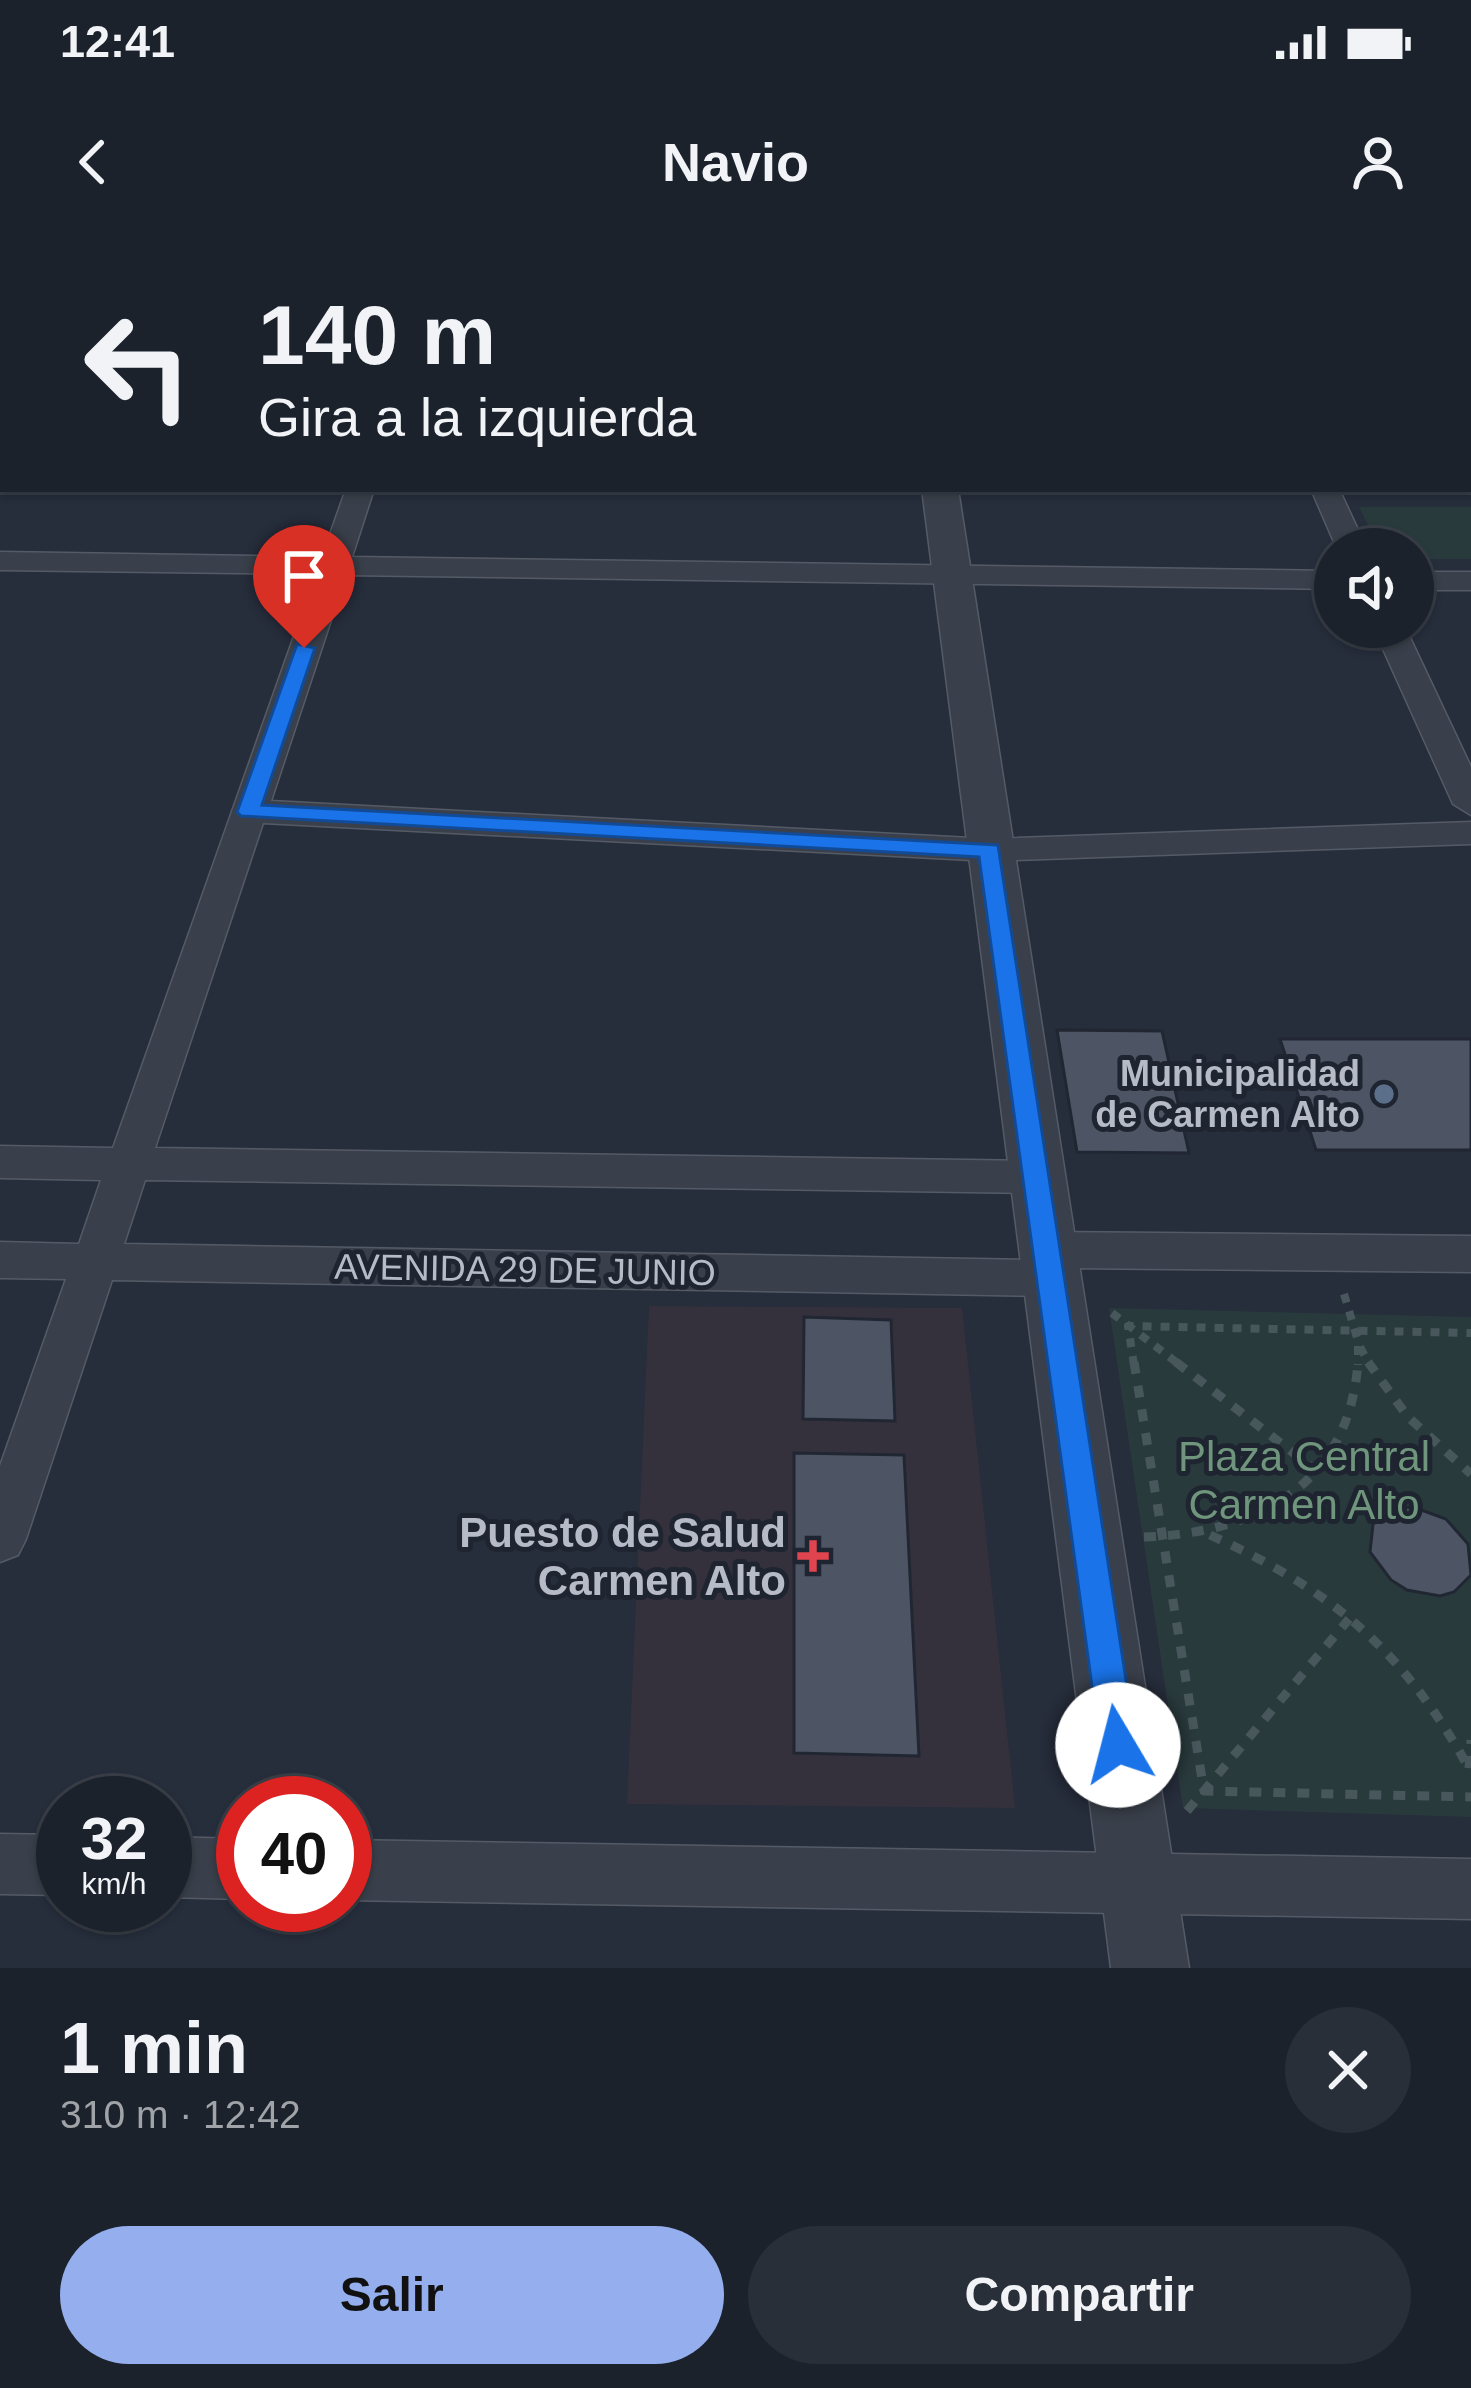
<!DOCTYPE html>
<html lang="es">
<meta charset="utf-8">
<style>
:root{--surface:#1c222c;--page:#292f38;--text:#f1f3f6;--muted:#a0a4a9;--line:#3a3f48;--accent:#95aeed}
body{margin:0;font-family:Helvetica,sans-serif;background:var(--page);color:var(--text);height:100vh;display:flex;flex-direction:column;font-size:45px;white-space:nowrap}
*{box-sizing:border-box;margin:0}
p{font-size:39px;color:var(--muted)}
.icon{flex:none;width:66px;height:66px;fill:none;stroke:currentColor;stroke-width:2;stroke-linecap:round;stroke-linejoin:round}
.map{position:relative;height:1728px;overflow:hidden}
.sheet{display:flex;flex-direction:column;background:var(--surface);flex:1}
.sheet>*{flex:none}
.top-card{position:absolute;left:0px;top:0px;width:1473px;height:252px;box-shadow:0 3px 9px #0004,0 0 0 3px var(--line);background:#1c222c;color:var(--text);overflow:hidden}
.fabs{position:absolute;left:1314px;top:288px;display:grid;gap:24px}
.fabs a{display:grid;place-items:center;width:120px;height:120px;border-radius:50%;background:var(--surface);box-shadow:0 3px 9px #0004,0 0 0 3px var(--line);font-size:60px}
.speed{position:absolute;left:36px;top:1536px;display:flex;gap:24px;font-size:60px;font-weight:700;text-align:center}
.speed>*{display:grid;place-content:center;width:156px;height:156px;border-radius:50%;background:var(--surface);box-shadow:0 3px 9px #0004,0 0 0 3px var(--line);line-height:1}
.speed small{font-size:30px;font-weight:400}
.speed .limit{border:18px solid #d22;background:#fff;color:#111}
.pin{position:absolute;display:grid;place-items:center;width:102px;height:102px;color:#fff;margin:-123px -51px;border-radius:50% 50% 50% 0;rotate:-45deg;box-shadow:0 0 12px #0007}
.pin .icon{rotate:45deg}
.me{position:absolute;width:132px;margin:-66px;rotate:352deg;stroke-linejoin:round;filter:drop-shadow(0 0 9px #0008)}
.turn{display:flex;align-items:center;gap:42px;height:252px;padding:0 60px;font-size:54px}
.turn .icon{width:156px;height:156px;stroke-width:2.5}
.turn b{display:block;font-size:84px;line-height:102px}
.round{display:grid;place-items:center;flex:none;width:126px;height:126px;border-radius:63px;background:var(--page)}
.headline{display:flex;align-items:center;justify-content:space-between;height:204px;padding:0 60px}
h1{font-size:72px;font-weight:800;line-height:90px}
.button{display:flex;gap:24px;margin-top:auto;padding:24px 60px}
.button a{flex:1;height:138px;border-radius:72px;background:var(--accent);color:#111;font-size:48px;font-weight:800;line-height:138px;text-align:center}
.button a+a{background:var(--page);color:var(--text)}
.status{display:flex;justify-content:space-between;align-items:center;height:84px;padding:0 60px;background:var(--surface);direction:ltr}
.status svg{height:33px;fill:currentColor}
header{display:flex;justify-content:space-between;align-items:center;height:156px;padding:0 60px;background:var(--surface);font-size:54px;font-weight:800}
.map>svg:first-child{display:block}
.medical{fill:#34313d}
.green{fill:#293a3d}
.building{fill:#4d5564;stroke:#212732;stroke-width:3}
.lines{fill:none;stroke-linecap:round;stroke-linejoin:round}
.minor-casing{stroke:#555b66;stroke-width:3}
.tertiary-casing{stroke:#555b66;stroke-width:3}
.path-far1{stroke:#48575b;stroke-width:8;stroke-dasharray:9 9;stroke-linecap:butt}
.path{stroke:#48575b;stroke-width:9;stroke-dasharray:12 12;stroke-linecap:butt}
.minor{fill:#3a404b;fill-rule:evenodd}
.tertiary{fill:#3a404b;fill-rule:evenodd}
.route{fill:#1a73e8;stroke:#114b97;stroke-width:3}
.service-dot{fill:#5c6f8a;stroke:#1f2530;stroke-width:4.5}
.health-dot{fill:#e0444e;stroke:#1f2530;stroke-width:4.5}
.labels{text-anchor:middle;stroke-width:10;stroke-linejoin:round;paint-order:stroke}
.poi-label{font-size:36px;font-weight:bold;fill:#b6bbc7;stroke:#1f2530;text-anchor:end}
.street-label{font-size:36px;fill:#b6bbc7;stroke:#1f2530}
.near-park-label{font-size:42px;fill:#6f957c;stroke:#1f2530}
.near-poi-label{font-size:42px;font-weight:bold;fill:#b6bbc7;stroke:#1f2530;text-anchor:end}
</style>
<div class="status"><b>12:41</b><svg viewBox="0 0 49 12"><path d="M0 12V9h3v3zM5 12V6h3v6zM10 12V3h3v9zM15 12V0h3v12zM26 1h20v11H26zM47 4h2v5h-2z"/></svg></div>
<header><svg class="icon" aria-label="back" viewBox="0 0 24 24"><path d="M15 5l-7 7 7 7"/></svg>Navio<svg class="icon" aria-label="person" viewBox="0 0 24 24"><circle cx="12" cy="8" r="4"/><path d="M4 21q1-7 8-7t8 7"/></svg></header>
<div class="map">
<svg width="1471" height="1728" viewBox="0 0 1471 1728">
<rect width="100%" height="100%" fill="#262d3b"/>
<!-- medical -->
<polygon class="medical" points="649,1066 962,1068 1015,1568 627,1564"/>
<!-- green -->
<g class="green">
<polygon points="1359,267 1471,267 1471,319 1413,319 1413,309 1380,309"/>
<polygon points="1109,1068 1471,1077 1471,1577 1183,1568"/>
</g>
<!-- building -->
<g class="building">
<polygon points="1057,790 1162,791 1189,913 1077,912"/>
<polygon points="1280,799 1471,799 1471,910 1316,910"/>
<polygon points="804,1077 891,1080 895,1181 803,1179"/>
<polygon points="794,1213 904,1215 919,1516 794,1513"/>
<polygon points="1413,1267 1446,1279 1468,1304 1471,1335 1454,1352 1440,1356 1407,1350 1391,1340 1370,1312 1373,1284 1396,1268"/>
</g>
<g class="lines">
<!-- minor casing -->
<g class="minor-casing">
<g id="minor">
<polygon points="1471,110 1471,127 1470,128 1470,111"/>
<polygon points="346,249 374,249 352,317 1335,331 1335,349 346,335 271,561 990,599 1471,582 1471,604 990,621 263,583 155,908 1037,921 1052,925 1059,937 1052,949 1037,953 145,940 124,1004 1029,1020 1024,1010 1031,998 1047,992 1471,996 1471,1032 1069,1028 1074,1038 1067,1051 1051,1056 112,1040 26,1299 18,1315 0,1322 0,1226 66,1039 0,1038 0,1002 79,1004 101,940 0,938 0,906 113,908 316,334 0,330 0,312 322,317"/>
<polygon points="1311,249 1339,249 1367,309 1337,309"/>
<rect x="1413" y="332" width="58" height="18"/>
<polygon points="1373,387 1405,387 1471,527 1471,575 1453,564"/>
<polygon points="0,1594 63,1595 63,1655 0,1654"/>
<polygon points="165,1597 243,1599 243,1659 165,1657"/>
<polygon points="345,1600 1471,1619 1471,1679 345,1660"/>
</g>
</g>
<!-- tertiary casing -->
<g class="tertiary-casing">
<g id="tertiary">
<rect x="0" y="141" width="3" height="20"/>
<polygon points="922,249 958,249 1189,1728 1111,1728"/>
</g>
</g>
<!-- path-far1 -->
<g class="path-far1">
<polyline points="1344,1054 1358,1101 1358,1125"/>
<polyline points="1112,1073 1180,1125"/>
<polyline points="1360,1107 1370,1125"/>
<polyline points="1134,1125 1128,1086 1471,1093"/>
</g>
<!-- path -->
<g class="path">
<polyline points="1134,1122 1204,1551 1471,1557"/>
<polyline points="1176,1122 1318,1232"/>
<polyline points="1368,1122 1408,1177 1471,1234"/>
<path d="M1210,1295C1334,1351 1405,1412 1471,1532"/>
<path d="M1144,1297C1257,1293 1349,1246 1358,1122"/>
<polyline points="1469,1528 1471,1500"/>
<polyline points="1187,1571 1349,1379"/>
</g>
<!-- minor -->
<use href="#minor" class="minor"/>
<!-- tertiary -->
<use href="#tertiary" class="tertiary"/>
</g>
<!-- route -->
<polygon class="route" points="297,404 315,408 262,565 998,605 1136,1505 1131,1517 1118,1522 1105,1517 1100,1505 979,617 241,576 237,572"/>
<!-- markers -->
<circle class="service-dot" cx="1384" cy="854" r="12"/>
<path class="health-dot" d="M807 1298h12v12h12v12h-12v12h-12v-12h-12v-12h12z"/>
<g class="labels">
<!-- poi labels -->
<g class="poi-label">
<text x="1360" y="846">Municipalidad<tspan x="1360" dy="41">de Carmen Alto</tspan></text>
</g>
<!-- street labels -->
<g class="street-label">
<text transform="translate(525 1029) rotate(1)" y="13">AVENIDA 29 DE JUNIO</text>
</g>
<!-- near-park labels -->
<g class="near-park-label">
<text x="1304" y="1231">Plaza Central<tspan x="1304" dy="48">Carmen Alto</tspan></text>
</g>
<!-- near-poi labels -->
<g class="near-poi-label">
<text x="786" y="1307">Puesto de Salud<tspan x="786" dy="48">Carmen Alto</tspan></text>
</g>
</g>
</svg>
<div class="fabs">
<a><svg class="icon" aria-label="sound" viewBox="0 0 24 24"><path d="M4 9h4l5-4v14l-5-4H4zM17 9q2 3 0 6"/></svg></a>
</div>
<div class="speed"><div>32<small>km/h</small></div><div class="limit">40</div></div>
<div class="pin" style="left:304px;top:408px;background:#d93025"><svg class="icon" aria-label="arrive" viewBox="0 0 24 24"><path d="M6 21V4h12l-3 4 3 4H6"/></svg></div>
<svg class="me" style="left:1118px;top:1505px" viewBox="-20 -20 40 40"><circle r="19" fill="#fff"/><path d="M0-13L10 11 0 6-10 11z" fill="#1a73e8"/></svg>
<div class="top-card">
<div class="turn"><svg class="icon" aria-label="left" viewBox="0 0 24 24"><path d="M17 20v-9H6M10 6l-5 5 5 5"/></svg><div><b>140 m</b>Gira a la izquierda</div></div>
</div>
</div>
<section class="sheet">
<div class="headline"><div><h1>1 min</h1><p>310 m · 12:42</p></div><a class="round"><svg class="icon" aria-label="close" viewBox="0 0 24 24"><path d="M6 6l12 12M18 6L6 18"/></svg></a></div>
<div class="button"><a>Salir</a><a>Compartir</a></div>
</section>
